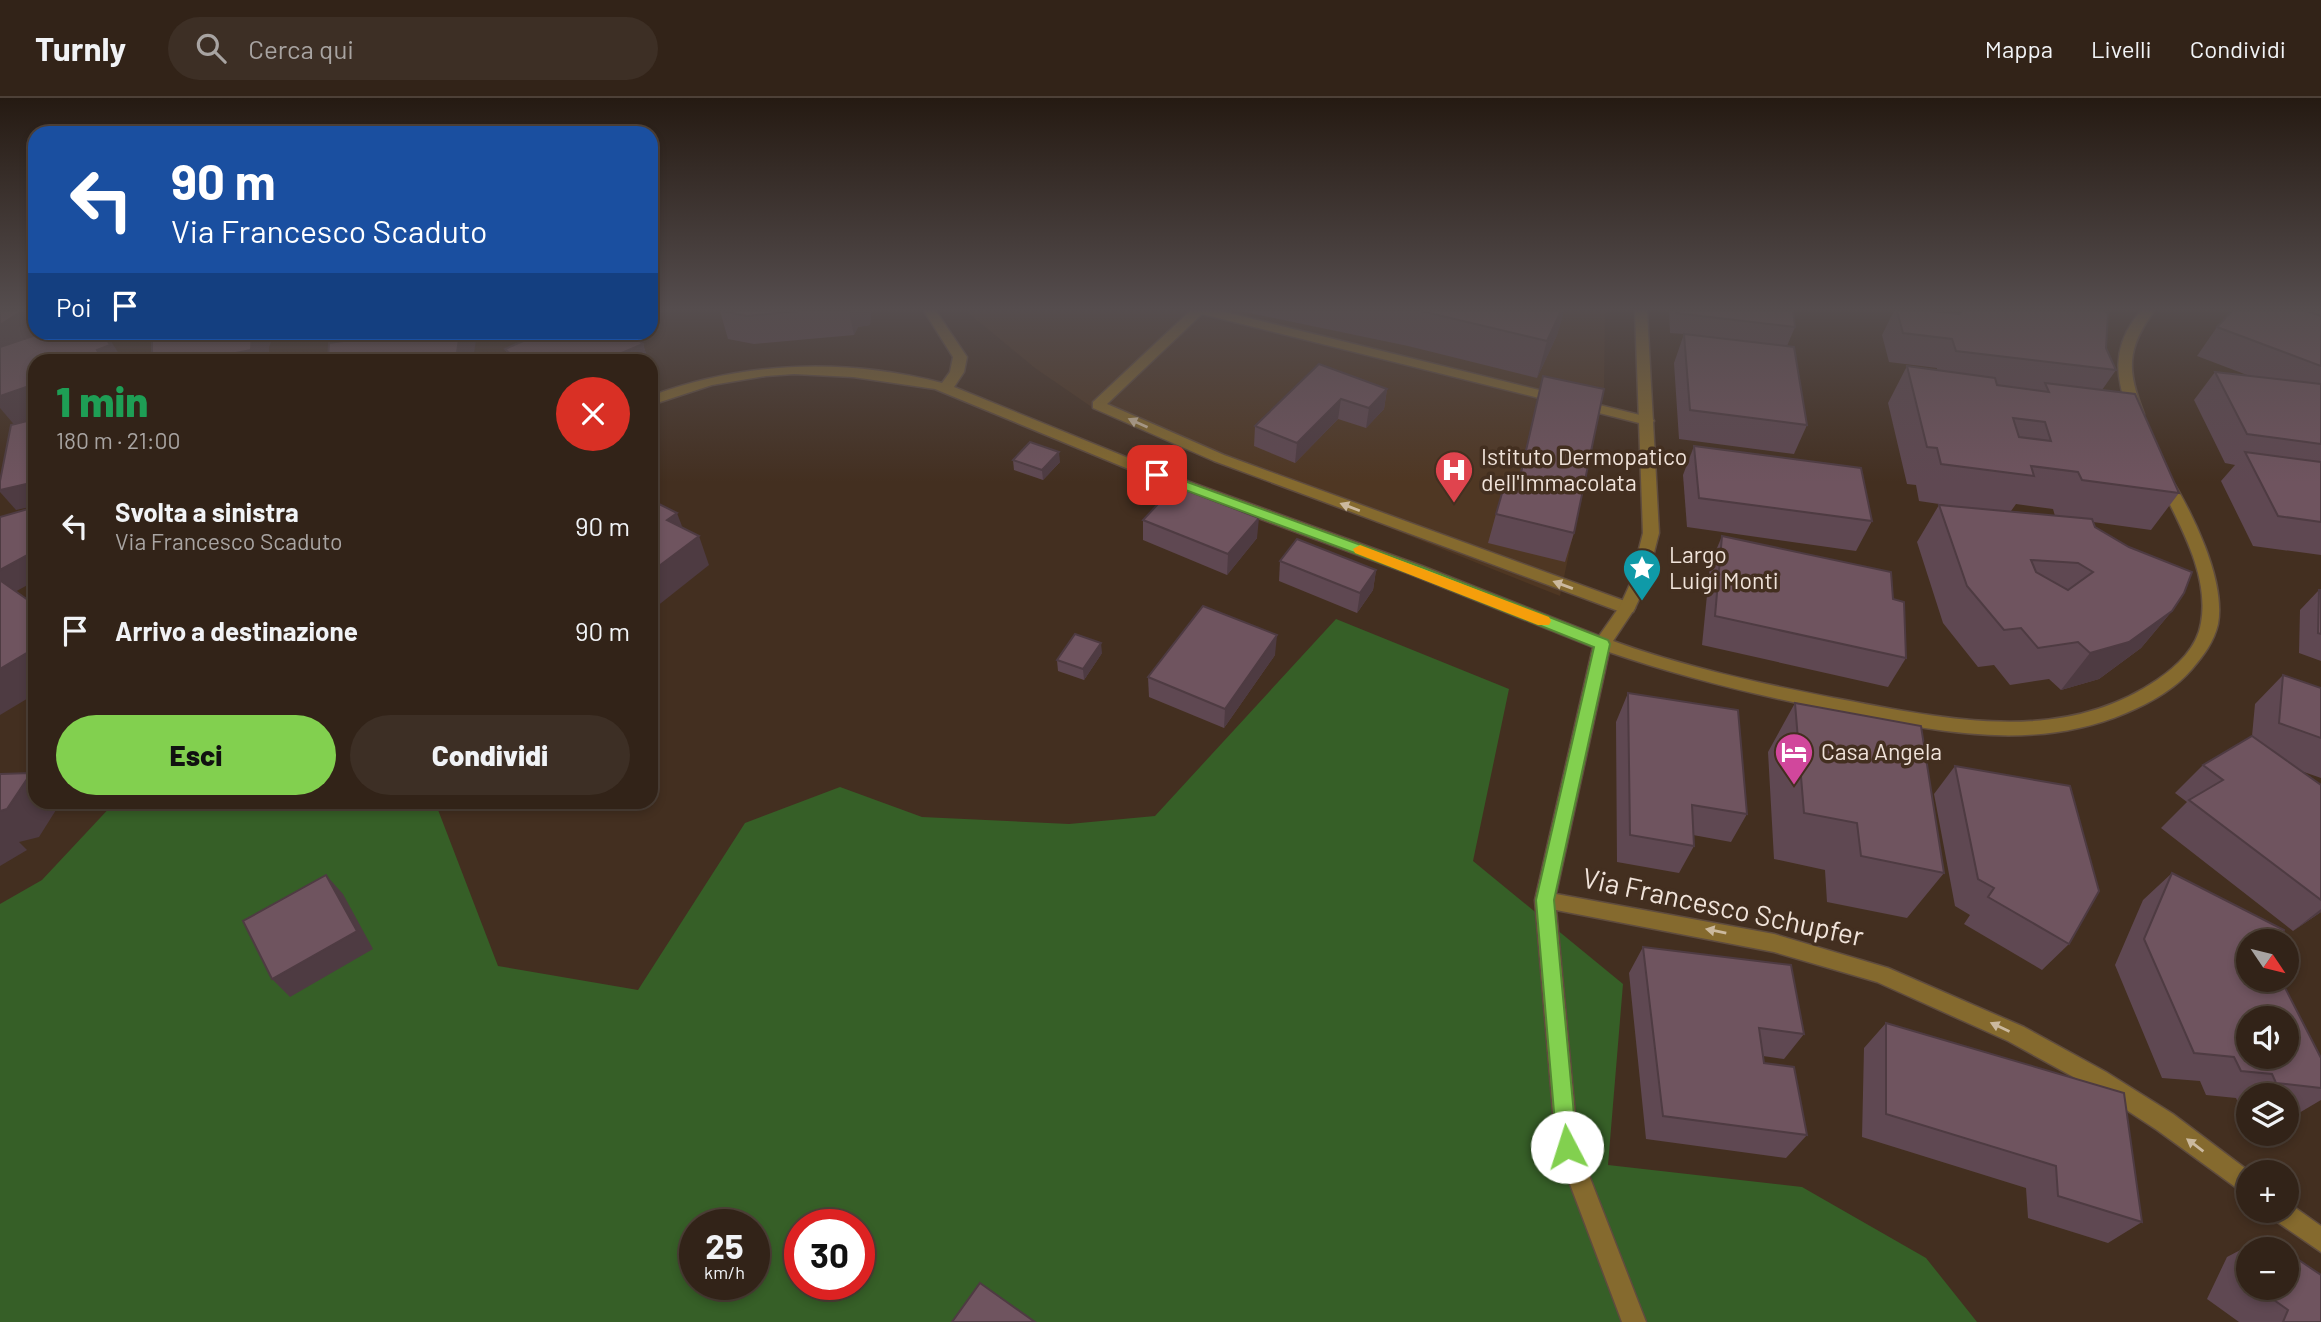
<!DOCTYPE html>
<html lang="it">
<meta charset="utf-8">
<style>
:root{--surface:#322318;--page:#3d2f25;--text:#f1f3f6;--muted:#a8a4a2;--line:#4d4037;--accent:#82d04f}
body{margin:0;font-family:Barlow,sans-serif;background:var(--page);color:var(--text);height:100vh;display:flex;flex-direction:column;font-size:26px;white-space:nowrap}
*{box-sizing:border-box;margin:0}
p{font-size:23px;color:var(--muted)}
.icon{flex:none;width:38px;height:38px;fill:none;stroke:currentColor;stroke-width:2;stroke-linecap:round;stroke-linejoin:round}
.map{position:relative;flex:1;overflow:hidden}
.panel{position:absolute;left:28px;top:256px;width:630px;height:455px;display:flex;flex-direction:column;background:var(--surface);border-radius:21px;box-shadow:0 4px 10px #0003,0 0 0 2px var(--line)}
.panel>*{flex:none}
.hud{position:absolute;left:28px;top:28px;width:630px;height:214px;border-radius:21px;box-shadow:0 4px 10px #0003,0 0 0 2px var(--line);background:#1a4fa0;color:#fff;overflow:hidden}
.needle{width:46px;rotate:125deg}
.fabs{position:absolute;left:2236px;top:831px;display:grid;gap:14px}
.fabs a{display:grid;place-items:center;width:63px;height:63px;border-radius:50%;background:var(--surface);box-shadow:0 4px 10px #0003,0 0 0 2px var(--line);font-size:35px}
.speed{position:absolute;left:679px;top:1111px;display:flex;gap:14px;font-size:35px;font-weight:700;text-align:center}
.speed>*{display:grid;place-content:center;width:91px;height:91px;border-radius:50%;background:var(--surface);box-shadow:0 4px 10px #0003,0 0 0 2px var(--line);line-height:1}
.speed small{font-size:18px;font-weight:400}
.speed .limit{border:10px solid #d22;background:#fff;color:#111}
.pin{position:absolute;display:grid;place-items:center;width:60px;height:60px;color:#fff;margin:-30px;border-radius:14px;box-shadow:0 4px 10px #0006}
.me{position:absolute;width:77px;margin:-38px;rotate:355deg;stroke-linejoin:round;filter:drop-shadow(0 0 5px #0008)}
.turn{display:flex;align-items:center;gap:24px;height:147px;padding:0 28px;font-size:32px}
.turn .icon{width:91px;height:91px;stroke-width:2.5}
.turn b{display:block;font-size:49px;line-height:60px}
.then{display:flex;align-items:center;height:66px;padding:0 28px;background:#0003;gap:14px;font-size:26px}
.round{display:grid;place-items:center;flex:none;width:74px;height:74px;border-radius:37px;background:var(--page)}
.summary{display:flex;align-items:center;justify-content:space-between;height:119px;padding:0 28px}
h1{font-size:42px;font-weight:800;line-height:52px;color:#1e9e55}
.primary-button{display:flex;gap:14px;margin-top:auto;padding:14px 28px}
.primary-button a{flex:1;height:80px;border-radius:42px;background:var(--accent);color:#111;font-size:28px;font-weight:800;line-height:80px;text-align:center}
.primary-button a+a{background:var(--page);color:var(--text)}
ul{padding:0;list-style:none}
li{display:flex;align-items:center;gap:21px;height:105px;padding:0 28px}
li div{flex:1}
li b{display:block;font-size:26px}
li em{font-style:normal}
header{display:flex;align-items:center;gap:42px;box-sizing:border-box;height:98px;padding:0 35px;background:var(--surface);border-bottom:2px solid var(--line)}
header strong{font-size:33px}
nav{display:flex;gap:38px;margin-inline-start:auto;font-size:24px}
.search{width:490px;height:63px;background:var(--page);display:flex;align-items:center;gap:18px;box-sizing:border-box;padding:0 24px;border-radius:38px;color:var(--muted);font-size:26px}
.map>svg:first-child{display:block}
.built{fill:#4f3723}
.green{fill:#365f27;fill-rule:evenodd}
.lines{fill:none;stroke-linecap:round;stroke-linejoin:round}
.lane-casing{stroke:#5f4c3e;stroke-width:3}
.street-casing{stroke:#5f4c3e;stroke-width:3}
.lane{fill:#856a2e;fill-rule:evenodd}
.street{fill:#856a2e;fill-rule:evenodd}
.wall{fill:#5f4852;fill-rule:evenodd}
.shaded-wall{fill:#4e3b42}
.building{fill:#6f545f;stroke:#4e3b42;stroke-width:2;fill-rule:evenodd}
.oneway{fill:#cbb99e}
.route{fill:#82d04f;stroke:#548733;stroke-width:2}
.slow{fill:#f59e0b}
.labels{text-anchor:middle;stroke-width:7;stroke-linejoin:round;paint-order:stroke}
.poi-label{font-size:23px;fill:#f0e3da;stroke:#432f20;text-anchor:start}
.near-street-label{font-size:28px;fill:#f0e3da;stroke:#432f20}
</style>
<header>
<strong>Turnly</strong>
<div class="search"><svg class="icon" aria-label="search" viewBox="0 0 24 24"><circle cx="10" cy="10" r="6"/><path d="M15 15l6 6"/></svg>Cerca qui</div>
<nav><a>Mappa</a><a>Livelli</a><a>Condividi</a></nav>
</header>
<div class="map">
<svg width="2321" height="1224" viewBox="0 0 2321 1224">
<rect width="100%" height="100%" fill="#432f20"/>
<!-- built -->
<polygon class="built" points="966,213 1605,213 1604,290 1560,498 1099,314 1035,270"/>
<!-- green -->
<path class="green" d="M1336,521L1509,591L1473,763L1623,886L1608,1067L1802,1089L1926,1160L1977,1224H0V806L42,782L115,704H435L498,868L638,892L745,725L840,689L922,719L1069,726L1155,718ZM695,1127H754V1186H695ZM800,1127H859V1186H800Z"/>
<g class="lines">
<!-- lane casing -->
<g class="lane-casing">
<polygon id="lane" points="1190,213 1221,213 1652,320 1654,323 1647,327 1202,216 1107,306 1224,357 1633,506 1635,510 1633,514 1621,514 1214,363 1093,310 1093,304"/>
</g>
<!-- street casing -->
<g class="street-casing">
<g id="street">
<path d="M924,213H936L967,259L964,274L954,289L1165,375L1422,468L1599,538L1620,508L1630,486L1643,435L1635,213H1647L1659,435L1646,486L1635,510L1613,543C1684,569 1759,585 1834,600C1942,620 2059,649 2157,582C2177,568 2197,550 2201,525C2210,475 2177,423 2157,380L2164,375L2169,377C2192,414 2226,482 2218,526C2214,544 2203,558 2192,571C2175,591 2150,605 2126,615C2032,655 1936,633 1840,614C1761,598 1684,580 1609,554L1556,796L1774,836L1888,870L2024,929L2106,974L2173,1016L2250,1074L2249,1099L2157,1032L2090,988L2008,943L1877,884L1774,854L1556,812L1578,1049L1646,1224H1622L1556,1049L1535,802L1593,549L1410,476L1155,382L935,291L853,279L794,276L766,278L712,287L651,307V298C745,263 845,260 942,285L950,274L953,259Z"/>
<path d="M2141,213H2154C2126,251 2127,273 2144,316L2137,320C2129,318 2128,311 2125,303C2113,269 2117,240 2141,213Z"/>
<polygon points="2287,1104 2321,1128 2321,1154 2273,1121 2269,1113 2287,1113"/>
</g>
</g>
<!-- lane -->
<use href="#lane" class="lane"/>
<!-- street -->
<use href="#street" class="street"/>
</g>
<!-- wall -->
<g class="wall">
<polygon points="720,213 871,213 870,227 858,229 854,237 754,246 728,241"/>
<polygon points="1240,213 1564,213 1557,237 1537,280 1408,248"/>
<polygon points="1669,213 1793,213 1795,229 1787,248 1807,327 1794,356 1679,341 1674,265 1684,236 1670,235"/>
<path d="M1894,213H1931L1959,216L1962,213H2109L2108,215L2106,250L2116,272L2102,292L2179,395L2151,432L2093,424L2095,429L2172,513L2141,550L2099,581L2061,592L2049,581L2010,587L1994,567L1978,569L1943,525L1917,444L1939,407L1959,409L1919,403L1916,387L1907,386L1888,305L1907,268L1937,272V270L1889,264L1882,237ZM2016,406L2053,411L2055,418L2011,413Z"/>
<polygon points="2232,213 2321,213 2321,457 2253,448 2221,383 2235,367 2225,365 2194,302 2215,274 2247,277 2197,258 2217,229"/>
<polygon points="570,243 643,246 648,262 510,262 505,251"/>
<polygon points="1319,266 1387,291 1384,311 1366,330 1338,321 1295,365 1254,348 1255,328"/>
<polygon points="1543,278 1574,435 1565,464 1488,445 1496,416 1517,388"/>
<polygon points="1694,348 1872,423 1856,453 1687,429 1683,377"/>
<polygon points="1013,362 1060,364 1043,382 1014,372"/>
<polygon points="1143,422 1257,440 1227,477 1143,442"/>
<polygon points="1722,438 1893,501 1906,560 1888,589 1702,547 1710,467"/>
<polygon points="1280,463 1376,472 1373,492 1357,515 1279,483"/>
<polygon points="2319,492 2321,492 2321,563 2299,555 2300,512"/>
<polygon points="1102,555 1084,582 1058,573 1057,562"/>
<polygon points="1275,557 1224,630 1149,599 1148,579"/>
<polygon points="2283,577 2321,590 2321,680 2301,673 2321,687 2321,814 2293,833 2161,730 2187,704 2175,695 2203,667 2252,638 2255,606"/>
<polygon points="1628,595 1747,716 1731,744 1693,737 1694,748 1679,775 1617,764 1616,624"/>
<polygon points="1795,605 1944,775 1907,820 1827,804 1825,772 1774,761 1768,654"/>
<polygon points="1955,668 2069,846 2042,872 1964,826 1970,817 1955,808 1934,696"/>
<polygon points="2172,775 2249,844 2321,960 2321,1002 2299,1015 2287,1014 2287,998 2249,998 2249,1010 2240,1009 2236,1000 2206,997 2200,983 2162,980 2115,867 2143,802"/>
<polygon points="1643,849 1804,936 1784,961 1763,958 1764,965 1807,1037 1786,1060 1646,1041 1629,875"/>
<polygon points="1886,925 2142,1124 2108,1145 2028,1120 2026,1090 1862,1039 1864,950"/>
<polygon points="2265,1139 2283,1152 2249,1152 2249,1190 2287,1190 2321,1224 2239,1224 2207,1201 2227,1159"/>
</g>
<!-- shaded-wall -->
<g class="shaded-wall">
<polygon points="22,213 35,213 35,234 54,234 0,266 0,227"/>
<polygon points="651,213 663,213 662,214 651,216"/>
<polygon points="849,213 871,213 870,227 858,229 854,237"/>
<polygon points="1561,213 1564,213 1557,237 1537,280 1547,243"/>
<polygon points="103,234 105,234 123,262 103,262 97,252"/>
<polygon points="252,234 273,234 274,237 269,249 269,262 200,262"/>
<polygon points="460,234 472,234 476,242 473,262 439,262 439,258"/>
<polygon points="643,246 648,262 605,262"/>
<polygon points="35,286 35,323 17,330 0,310 0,298"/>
<polygon points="1387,291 1384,311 1366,330 1369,310"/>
<polygon points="1341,301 1338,321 1295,365 1297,345"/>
<polygon points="1059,354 1060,364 1043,382 1042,372"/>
<polygon points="35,384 35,408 16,412 0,394 0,392"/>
<polygon points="677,415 688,444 667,422"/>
<polygon points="1259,420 1257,440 1227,477 1228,456"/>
<polygon points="699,438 709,467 651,513 651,474"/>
<polygon points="35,453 35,483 0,502 0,472"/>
<polygon points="1376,472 1373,492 1357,515 1360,495"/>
<polygon points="2172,513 2141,550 2099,581 2061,592 2090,555"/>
<polygon points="1277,537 1275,557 1224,630 1225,611"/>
<polygon points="1101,545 1102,555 1084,582 1083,571"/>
<polygon points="35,550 35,596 0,617 0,571"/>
<polygon points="31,675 35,678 35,704 61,704 39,739 19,744 27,752 0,768 0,713"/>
<polygon points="326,777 343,796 373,851 290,899 272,881"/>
<polygon points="2321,811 2321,814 2293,833"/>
</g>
<!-- building -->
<g class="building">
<polygon points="0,213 22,213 0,227"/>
<polygon points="722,213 799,213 747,218"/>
<polygon points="1421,213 1561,213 1547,243"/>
<polygon points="1676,213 1793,213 1795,229 1676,215"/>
<polygon points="1897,213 1931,213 1959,216 1962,213 2104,213 2108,215 2106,250 2116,272 1956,253 1952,241 1903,235"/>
<polygon points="2232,213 2307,213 2321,218 2321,268 2217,229"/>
<polygon points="45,234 103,234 110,247 97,252 103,262 35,262 35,286 0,298 0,249"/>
<polygon points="157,234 252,234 251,252 200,262 152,262 152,244 155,236"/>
<polygon points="351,234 460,234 457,255 439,258 439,262 328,262 329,245 349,242"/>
<polygon points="544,234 559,234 570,243 591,234 628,234 643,246 605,262 517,262 505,251"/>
<polygon points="1684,236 1794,249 1807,327 1690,312"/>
<polygon points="1319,266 1387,291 1369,310 1341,301 1297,345 1255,328"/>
<path d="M1907,268L1995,280L1997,287L2049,294L2045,285L2135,296L2179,395L2082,382L2078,374L2031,368L2034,378L1941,366L1937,350L1927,349ZM2013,320L2045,324L2051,343L2019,339Z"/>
<polygon points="2215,274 2321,286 2321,346 2247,336"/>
<polygon points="1543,278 1604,291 1574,435 1496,416 1505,385 1518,388"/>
<polygon points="35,321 35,384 0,392 0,383 11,327"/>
<polygon points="1030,344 1059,354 1042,372 1013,362"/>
<polygon points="1694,348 1861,370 1872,423 1699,400"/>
<polygon points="2245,354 2321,364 2321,424 2278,418"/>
<polygon points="1175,388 1259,420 1228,456 1143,422"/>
<polygon points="651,402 677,415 667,422 699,438 651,474"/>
<path d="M1939,407L2092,421L2095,429L2129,449L2192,474L2184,495L2172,513L2129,544L2090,555L2078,544L2038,550L2021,530L2004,532L1967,488ZM2031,462L2078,465L2093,474L2068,492L2036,474Z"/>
<polygon points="35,409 35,453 0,472 0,419"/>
<polygon points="1722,438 1891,474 1893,501 1904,504 1906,560 1715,518"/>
<polygon points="1297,441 1376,472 1360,495 1280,463"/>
<polygon points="0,483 1,483 35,507 35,550 0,571"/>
<polygon points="2319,492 2321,492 2321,536 2318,535"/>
<polygon points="1203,508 1277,537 1225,611 1148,579"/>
<polygon points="1075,536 1101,545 1083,571 1057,562"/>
<polygon points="2283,577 2321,590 2321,640 2279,625"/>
<polygon points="1628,595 1738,612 1747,716 1692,707 1694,748 1630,737"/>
<polygon points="1795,605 1921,628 1944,775 1861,758 1857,725 1804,715"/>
<polygon points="2252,638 2321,687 2321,802 2189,702 2223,682 2203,667"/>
<polygon points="1955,668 2070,688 2099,793 2069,846 1988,799 1994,790 1978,781"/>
<polygon points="31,675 7,711 0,713 0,676"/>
<path d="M2172,775L2284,832L2280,844H2249V882H2281L2321,960V990L2276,985L2272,976L2241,973L2234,959L2194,955L2144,841ZM2249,920H2287V959H2249Z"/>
<polygon points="326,777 357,833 272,881 243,823"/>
<polygon points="1643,849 1791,867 1804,936 1759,930 1764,965 1794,969 1807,1037 1663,1018"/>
<polygon points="1886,925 2124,995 2142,1124 2058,1098 2056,1068 1886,1016"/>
<polygon points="2265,1139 2283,1152 2259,1152"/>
<polygon points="2287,1154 2321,1177 2321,1224 2283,1224 2288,1212 2257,1190 2287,1190"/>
<polygon points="2249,1173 2249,1184 2245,1181"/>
<polygon points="980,1185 1035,1224 952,1224"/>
</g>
<!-- one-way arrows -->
<defs><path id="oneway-solid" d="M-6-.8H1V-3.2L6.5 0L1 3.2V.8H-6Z" transform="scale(1.75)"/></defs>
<g class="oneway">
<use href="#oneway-solid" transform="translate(1138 325) rotate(-156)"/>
<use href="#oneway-solid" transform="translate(1350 409) rotate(-159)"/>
<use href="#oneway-solid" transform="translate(1563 487) rotate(-160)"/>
<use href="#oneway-solid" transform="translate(1716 833) rotate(-169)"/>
<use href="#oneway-solid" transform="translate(2000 929) rotate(-155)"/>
<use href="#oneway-solid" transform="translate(2195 1047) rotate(-143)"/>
</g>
<!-- sky -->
<linearGradient id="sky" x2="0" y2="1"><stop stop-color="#251a12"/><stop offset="0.55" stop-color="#554d4e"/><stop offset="1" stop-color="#554d4e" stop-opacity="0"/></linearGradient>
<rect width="2321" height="384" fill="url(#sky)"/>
<!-- route -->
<polygon class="route" points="1157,373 1424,470 1608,542 1610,546 1554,802 1577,1049 1574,1056 1567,1059 1560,1056 1557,1049 1536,802 1594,549 1414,477 1153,380 1151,377"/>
<!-- slow -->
<polygon class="slow" points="1360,447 1549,519 1551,523 1549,527 1538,527 1355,455 1353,451"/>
<!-- icons -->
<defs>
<g id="hospital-pin" transform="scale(2.0125)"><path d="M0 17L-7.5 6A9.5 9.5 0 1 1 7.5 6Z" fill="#e0444e" stroke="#432f20"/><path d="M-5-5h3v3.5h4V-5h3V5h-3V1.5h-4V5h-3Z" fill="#fff"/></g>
<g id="sight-pin" transform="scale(2.0125)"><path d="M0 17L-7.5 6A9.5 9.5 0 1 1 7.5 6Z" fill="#0f9aa8" stroke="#432f20"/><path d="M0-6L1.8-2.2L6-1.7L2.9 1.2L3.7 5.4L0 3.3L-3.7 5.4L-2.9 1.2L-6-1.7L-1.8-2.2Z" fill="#fff"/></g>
<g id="hotel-pin" transform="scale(2.0125)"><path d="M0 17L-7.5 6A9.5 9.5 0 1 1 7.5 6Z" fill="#d1479c" stroke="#432f20"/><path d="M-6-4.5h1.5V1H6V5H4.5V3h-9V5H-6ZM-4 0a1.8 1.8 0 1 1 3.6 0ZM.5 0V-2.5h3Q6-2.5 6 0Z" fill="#fff"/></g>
</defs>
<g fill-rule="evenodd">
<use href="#hospital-pin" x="1454" y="372"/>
<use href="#sight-pin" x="1642" y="470"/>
<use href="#hotel-pin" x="1794" y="654"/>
</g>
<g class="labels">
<!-- poi labels -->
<g class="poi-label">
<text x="1481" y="367">Istituto Dermopatico<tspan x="1481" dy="26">dell'Immacolata</tspan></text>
<text x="1669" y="465">Largo<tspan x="1669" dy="26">Luigi Monti</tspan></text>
<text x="1821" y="662">Casa Angela</text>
</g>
<!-- near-street labels -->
<g class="near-street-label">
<text transform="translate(1723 809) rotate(12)" y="10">Via Francesco Schupfer</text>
</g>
</g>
</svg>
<div class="fabs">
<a><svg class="needle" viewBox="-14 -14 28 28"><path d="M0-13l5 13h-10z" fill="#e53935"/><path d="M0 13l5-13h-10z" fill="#a8a4a2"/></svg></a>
<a><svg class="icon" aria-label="sound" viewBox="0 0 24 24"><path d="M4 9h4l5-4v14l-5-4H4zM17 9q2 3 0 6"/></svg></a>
<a><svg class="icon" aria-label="layers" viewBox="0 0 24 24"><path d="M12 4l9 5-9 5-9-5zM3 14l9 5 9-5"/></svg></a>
<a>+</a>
<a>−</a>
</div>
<div class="speed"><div>25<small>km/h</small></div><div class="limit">30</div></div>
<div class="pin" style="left:1157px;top:377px;background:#d93025"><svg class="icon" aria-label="arrive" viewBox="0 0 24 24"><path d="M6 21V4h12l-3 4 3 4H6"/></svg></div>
<svg class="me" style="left:1567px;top:1049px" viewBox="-20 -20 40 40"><circle r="19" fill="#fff"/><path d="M0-13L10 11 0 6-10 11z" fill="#82d04f"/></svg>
<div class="hud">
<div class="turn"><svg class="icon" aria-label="left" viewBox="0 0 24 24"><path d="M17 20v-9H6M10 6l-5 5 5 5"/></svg><div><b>90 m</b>Via Francesco Scaduto</div></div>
<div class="then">Poi<svg class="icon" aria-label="arrive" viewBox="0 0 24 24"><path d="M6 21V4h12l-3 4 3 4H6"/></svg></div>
</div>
<section class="panel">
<div class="summary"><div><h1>1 min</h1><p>180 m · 21:00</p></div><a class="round" style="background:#d93025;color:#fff"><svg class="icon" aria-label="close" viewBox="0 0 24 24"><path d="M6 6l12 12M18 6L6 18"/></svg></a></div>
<ul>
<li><svg class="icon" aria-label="left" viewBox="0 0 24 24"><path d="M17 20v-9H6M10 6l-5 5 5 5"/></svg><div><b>Svolta a sinistra</b><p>Via Francesco Scaduto</p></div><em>90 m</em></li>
<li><svg class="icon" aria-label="arrive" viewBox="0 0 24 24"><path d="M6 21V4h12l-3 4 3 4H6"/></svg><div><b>Arrivo a destinazione</b></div><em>90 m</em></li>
</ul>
<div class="primary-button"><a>Esci</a><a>Condividi</a></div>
</section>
</div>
